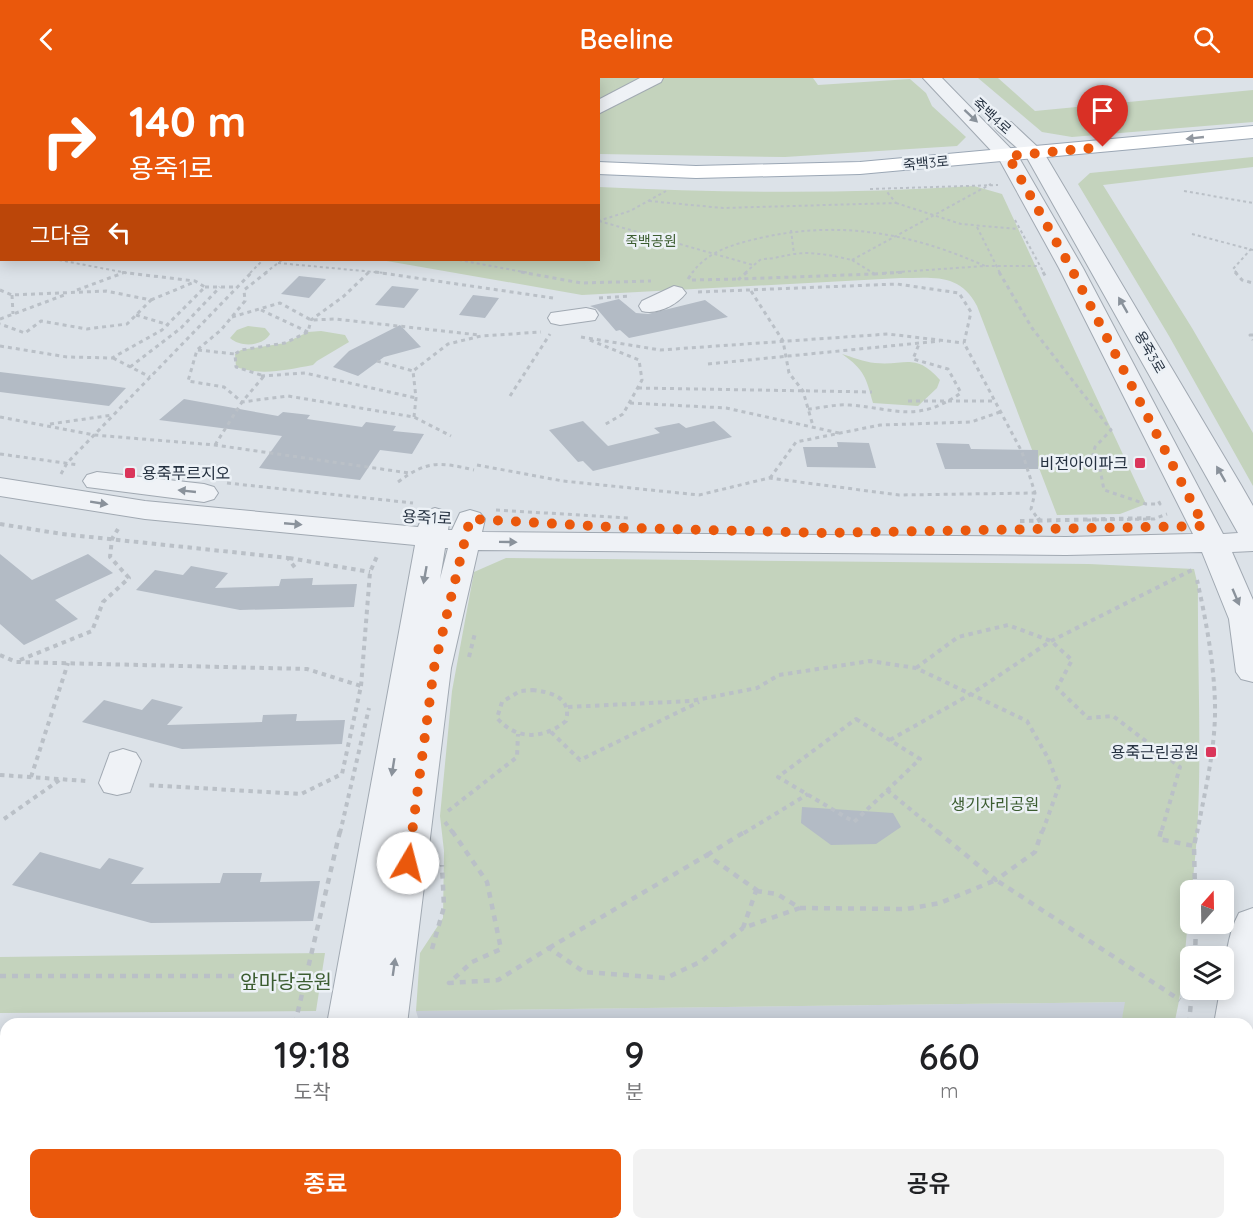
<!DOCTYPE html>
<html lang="ko">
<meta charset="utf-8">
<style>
:root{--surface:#fff;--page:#f2f2f2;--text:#202124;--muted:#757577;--accent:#ea580c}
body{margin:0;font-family:Quicksand,"Noto Sans KR",sans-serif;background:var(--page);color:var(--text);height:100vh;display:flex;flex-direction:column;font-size:22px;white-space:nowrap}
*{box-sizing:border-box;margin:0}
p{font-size:20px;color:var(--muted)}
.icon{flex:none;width:33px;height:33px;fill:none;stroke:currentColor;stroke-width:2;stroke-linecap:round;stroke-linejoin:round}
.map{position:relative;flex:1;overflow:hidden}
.details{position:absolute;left:0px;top:940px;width:1254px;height:212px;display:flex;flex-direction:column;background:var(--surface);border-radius:18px 18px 0 0;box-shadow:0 3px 15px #0003}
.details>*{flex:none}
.top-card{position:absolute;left:0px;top:0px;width:600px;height:183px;box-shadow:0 3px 15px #0003;background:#ea580c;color:#fff;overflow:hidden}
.needle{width:39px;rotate:20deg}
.buttons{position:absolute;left:1180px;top:802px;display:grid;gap:12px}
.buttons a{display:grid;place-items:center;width:54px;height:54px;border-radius:9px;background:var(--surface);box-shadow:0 3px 15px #0003;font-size:30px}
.pin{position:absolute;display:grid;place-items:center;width:51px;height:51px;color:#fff;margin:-62px -26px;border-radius:50% 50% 50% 0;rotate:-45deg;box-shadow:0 0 6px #0007}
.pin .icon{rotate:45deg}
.me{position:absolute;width:66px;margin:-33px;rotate:8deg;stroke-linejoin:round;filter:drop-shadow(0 0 4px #0008)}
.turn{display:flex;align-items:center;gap:21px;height:126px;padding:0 30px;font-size:27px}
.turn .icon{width:78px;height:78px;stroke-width:2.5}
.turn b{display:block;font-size:42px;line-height:51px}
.then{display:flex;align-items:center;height:57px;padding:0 30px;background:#0003;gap:12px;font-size:22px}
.eta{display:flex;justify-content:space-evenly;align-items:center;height:102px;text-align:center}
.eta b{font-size:36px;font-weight:600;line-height:42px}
.primary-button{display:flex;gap:12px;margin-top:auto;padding:12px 30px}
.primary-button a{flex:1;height:69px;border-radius:9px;background:var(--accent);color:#fff;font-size:24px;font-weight:600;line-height:69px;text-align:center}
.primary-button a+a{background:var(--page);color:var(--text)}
header{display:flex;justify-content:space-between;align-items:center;height:78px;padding:0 30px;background:var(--accent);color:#fff;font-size:27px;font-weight:600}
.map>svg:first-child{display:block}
.built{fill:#cad1da}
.green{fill:#c4d3bd}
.building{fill:#b3bbc5}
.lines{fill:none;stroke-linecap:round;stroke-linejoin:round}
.minor-casing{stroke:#a1a9b2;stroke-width:2}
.major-casing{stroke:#9ba7b5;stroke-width:2}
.path-far3{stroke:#bac0c7;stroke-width:2;stroke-dasharray:3 3;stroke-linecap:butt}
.path-far2{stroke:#bac0c7;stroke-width:3;stroke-dasharray:4 4;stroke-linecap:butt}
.path-far1{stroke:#bac0c7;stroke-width:4;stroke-dasharray:4.5 4.5;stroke-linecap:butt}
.path{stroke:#bac0c7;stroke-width:4.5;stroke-dasharray:6 6;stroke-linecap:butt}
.minor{fill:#eff2f6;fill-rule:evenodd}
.major{fill:#fff;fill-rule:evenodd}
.oneway{fill:#8a929b}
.oneway2{fill:#9298a0}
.route{stroke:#ea580c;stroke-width:10;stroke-dasharray:0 18}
.poi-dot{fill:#da355a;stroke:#ecf1f6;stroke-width:2}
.labels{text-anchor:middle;stroke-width:5;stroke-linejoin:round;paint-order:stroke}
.far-street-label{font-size:14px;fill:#253140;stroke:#ecf1f6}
.far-park-label{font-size:14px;fill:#3c5d31;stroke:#ecf1f6}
.poi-label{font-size:16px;fill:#253140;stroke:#ecf1f6;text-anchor:end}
.street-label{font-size:16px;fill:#253140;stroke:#ecf1f6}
.park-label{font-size:16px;fill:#3c5d31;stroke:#ecf1f6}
.near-park-label{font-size:20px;fill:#3c5d31;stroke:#ecf1f6}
</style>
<header><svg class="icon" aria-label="back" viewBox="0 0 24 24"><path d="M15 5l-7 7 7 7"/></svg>Beeline<svg class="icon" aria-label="search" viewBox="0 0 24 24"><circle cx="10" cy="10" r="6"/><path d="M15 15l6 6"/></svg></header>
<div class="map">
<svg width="1253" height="1151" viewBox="0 0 1253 1151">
<rect width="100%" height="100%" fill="#dce2e8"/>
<!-- built -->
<g class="built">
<polygon points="1126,924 1121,946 420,946 416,933"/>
<polygon points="418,1146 1077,1146 1075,1151 418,1151"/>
</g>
<!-- green -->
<g class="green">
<polygon points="0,0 813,0 818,7 910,1 926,15 932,28 966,59 957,68 785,79 599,76 598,2 2,2 1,14"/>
<polygon points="978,0 998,0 1035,33 1253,12 1253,44 1072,59 1042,54"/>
<polygon points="1253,79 1253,89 1103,107 1192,250 1253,355 1253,408 1169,258 1078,106 1090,95"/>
<path d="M974,108L1002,116L1146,426L1120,436L1057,437L977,228C960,195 934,200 901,200L582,217L381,182H598L599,109C724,115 849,116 974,108Z"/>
<path d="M248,248L265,250L270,256C263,268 241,270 230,260L237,252Z"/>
<path d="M321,253L345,257L349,264L317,283L313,287C286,292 262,298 236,289L235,276L241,272L285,265L308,254Z"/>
<path d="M842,276C852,279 864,284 875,285C906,288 915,274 940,302L937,310L918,328L873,325C866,300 865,292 842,276Z"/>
<path d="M506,480L1089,486L1194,491L1198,508C1197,609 1205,717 1191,816C1185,860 1185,904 1174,946H1121L1125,924L416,933L420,875L443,840L444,773L440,738L452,613L474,494Z"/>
<polygon points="325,875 316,933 0,935 0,879"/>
</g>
<!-- building -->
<g class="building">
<polygon points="299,198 326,201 309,220 281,216"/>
<polygon points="392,208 419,211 404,230 375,227"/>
<polygon points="473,217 499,220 485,240 459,237"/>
<polygon points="619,221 636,235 648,236 705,222 728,239 629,260 620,252 616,253 597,231 590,228"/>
<polygon points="400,247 421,269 384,279 358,298 333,289 349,273"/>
<polygon points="0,294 90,305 126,310 109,328 0,314"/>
<polygon points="184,321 278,338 283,334 310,337 307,341 362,349 366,344 396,348 393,353 424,356 412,376 380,372 360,402 259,390 282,358 159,342"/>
<polygon points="583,343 608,368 660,355 654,350 679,345 686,350 714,343 732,359 593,393 583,383 578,384 549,352"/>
<polygon points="837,364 869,365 876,390 807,389 803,369 838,369"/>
<polygon points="936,365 969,366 971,371 1038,372 1038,391 945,391"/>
<polygon points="0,476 32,502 88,476 113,495 55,522 78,541 24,567 0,546"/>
<polygon points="191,488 228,495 215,510 279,508 281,501 313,500 312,507 357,506 354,529 240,532 136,512 155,492 183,497"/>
<polygon points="152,621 183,629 167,647 262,644 263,637 297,636 296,643 345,642 342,666 182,671 82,644 104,622 142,632"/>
<polygon points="802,729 893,735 901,749 876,766 831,767 801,745"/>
<polygon points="40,774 100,791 109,780 144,790 131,806 220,805 223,795 262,795 260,804 320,803 313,843 151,845 12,807"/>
</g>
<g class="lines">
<!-- minor casing -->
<g class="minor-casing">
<g id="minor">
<polygon points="382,0 403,0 404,2 383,2"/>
<polygon points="640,0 663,0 661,4 598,36 598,22"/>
<path d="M923,0H942L1018,78L1083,190L1223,456L1238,455L1026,78L997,52L994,48L997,44H1011L1044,75L1241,407L1253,428V473L1232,474L1253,522V604L1241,601L1236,594L1229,541L1202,474L1066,477L478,472L451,590L407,946H327L415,467L145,441L0,418V400L145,423L418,449L425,433L435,430L445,433L450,439L448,452H452L460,435L470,432L480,435L485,441L482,454L1066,459L1193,456L1059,190L999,81ZM445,470H448L440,501Z"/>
<path d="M674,208L682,210L686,215C677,227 657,237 642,233L639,228L642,223Z"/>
<polygon points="586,230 595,232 598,237 595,242 560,247 551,245 548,240 551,235"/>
<polygon points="97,394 204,406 214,409 218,415 214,421 204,424 87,409 83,403 87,397"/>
<polygon points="123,671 136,675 141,683 130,714 117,717 104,714 99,705 110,675"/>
<path d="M1253,830V952L1248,959V946H1214L1220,912H1224C1224,887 1227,857 1239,835Z"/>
<polygon points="1253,1070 1253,1151 1176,1151 1177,1146 1248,1146 1248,1072"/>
<rect x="288" y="1146" width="95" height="5"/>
</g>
</g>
<!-- major casing -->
<g class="major-casing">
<g id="major">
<polygon points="0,30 2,31 2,43 0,42"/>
<polygon points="1253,48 1253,60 860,96 696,100 598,96 598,84 696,88 860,84"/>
</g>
</g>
<!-- path-far3 -->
<g class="path-far3">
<polyline points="273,0 277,2"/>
<polyline points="870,111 998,107"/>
<polyline points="1184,113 1253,125"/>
<polyline points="649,123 723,130 896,125 887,114"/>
<polyline points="896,125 961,146 1018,151"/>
<polyline points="1015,142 1044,195"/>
<polyline points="598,143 630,133 666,113"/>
<polyline points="599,143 753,187"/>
<polyline points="977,149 1000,195"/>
<polyline points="791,152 794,176"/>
<polyline points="1192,156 1253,172"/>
<polyline points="59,182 127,195"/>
<polyline points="459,182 529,195"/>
<polyline points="852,182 873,195"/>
<polyline points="852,182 991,106"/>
<polyline points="278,185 385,195"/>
<polyline points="250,195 263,182"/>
<polyline points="265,195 282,182"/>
<path d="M692,195C708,173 734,166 760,160C840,142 911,155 985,188"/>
<path d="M745,195L761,181C775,181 781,178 794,176C813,173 834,178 852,182"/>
<polyline points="884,195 985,188 1039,188"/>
<polyline points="1237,195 1233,191 1251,171"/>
</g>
<!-- path-far2 -->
<g class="path-far2">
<polyline points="267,194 244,212 245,223 221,252 197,272 188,303 224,309 242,324 288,318 414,339 451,358"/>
<polyline points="375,194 553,220"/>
<polyline points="521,194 581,205 651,203"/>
<polyline points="747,194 739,201 874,196 871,194"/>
<polyline points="999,194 1032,250 1111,352 1095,369 1093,377 1100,391 1104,412 1146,426 1160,426 1158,422"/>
<polyline points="1043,194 1047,201"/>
<polyline points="1235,194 1242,202 1253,205"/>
<polyline points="874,196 905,194"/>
<polyline points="688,201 693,194"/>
<polyline points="692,202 739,201"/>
<polyline points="205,209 237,209"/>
<polyline points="0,212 12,217 106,213 151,222 127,246 87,251 41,243 25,255 0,246"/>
<polyline points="77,212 123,195"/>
<polyline points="751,213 783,263 789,295 803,313 813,348"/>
<polyline points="698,214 897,206 959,215 971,234 964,265 1022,374 1035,415 1031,431 1039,442"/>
<polyline points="12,217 13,236"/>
<polyline points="599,220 631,218"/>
<polyline points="151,222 192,205"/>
<polyline points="261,232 308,254"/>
<polyline points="136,237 169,247"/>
<polyline points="232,239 280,225 311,242 335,241 479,257"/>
<polyline points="0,241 67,216"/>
<polyline points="1253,257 1250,257 1253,262"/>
<polyline points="581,259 660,272 888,256 964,265"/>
<polyline points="590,262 639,282 642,302 623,336 604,347"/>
<polyline points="0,268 67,279 112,280 162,252 205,209 195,203 119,194"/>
<polyline points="198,272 235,276"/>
<polyline points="113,280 150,299"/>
<polyline points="377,283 413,293"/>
<polyline points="708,286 940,263"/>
<polyline points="130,289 181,250 220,209"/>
<polyline points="261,298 305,295 416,320"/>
<polyline points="638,310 872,314"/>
<polyline points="510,318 550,256"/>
<polyline points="908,323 994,323"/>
<polyline points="630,325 726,330 839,355"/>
<path d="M808,331C821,330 836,326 850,327C897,331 917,345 961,315L948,291L913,281L919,266"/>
<polyline points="0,339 94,357 215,367 409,395"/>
<polyline points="414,339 416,320 413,293 448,266 481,258 541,254"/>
<polyline points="50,346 113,337"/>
<polyline points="215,367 242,324 264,298 236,289 235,276 241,272 285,265 308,254 311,242 344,218 369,194"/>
<polyline points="0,376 79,387"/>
<polyline points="477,387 563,403 699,417 769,400 899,417 1035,415"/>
<polyline points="61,396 67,385 252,194"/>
<polyline points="770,400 796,364 880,347 971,344 1000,334"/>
<path d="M398,404C427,382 440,384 474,392"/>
<polyline points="227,405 413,425"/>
<polyline points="496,432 629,440"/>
<polyline points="1087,442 1154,441 1167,436"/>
</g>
<!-- path-far1 -->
<g class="path-far1">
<polyline points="1038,440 1040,444"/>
<polyline points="1020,443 1155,440"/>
<polyline points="0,446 62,456 288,480 296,491"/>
<polyline points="289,480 370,494"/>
<polyline points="0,577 16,584 307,591 361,608 342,696 301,716 146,707"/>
<polyline points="469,579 475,555"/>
<polyline points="20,582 92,553 103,524 129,500 110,479 112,461 118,451"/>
<polyline points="916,590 958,559 1008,547 1051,563 1072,582 1057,610 1088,640 1113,638 1180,689 1161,755"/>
<polyline points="361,608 370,494 378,476"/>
<path d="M532,612C552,614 572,620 566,643C544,661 517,663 497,640L502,624L520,613Z"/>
<polyline points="568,629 691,623 757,610 779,597 870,583 916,590 1027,643 1048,680 1059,708 1042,755"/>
<polygon points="856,641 920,681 854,744 778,699"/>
<polyline points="551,654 580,682 699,624"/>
<polyline points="890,662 971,616 1051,563 1194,491"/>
<polyline points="0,697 87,703"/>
<polyline points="31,699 68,585"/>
<polyline points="887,712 939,755"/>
<polyline points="448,733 517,679 518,656"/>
<polyline points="4,741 61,701"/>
<polyline points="445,744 453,755"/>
<polyline points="340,755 369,630"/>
<polyline points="744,755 808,716"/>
<path d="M1197,755C1205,713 1216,669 1215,626C1214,585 1206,542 1197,502"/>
</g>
<!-- path -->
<g class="path">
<polyline points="452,753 487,804 501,871 472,884 449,905 498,902 549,870 584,894 666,900 702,883 743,850"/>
<polyline points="937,753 996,802 1035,774 1042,753"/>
<polyline points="1161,753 1159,761 1194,768"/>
<polyline points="707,777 746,753"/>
<polygon points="756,813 777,816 800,830 743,850"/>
<polyline points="1195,813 1194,768 1197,753"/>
<polyline points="800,830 907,831 940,825 996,802 1180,922"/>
<polyline points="549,870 707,777 758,813"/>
<polyline points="432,871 444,829 442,787"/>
<polyline points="1195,879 1196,846"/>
<polyline points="0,898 306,898"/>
<polyline points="295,946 340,753"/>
<polyline points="1189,946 1192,912"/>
<polyline points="0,979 6,979"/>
<polyline points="0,1013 6,1014"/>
<polyline points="1035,1146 1035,1151"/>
<polyline points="251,1151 253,1146"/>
<polyline points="453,1151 454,1146"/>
<polyline points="1053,1151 1054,1146"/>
<polyline points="1068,1151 1069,1146"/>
</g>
<!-- minor -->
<use href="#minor" class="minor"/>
<!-- major -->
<use href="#major" class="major"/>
</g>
<!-- one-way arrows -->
<defs><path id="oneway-solid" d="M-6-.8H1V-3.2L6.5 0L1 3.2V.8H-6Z" transform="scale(1.5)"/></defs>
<g class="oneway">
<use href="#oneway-solid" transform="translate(971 38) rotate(43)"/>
<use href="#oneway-solid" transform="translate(1123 227) rotate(-120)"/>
<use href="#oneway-solid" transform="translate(1221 396) rotate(-120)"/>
<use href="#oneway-solid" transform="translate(187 413) rotate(-174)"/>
<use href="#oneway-solid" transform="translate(99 425) rotate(9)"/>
<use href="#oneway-solid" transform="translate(293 446) rotate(5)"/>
<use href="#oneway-solid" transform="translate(508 464) rotate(1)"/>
<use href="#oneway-solid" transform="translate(425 497) rotate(100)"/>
<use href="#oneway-solid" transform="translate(1236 519) rotate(67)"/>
<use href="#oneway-solid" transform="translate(393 689) rotate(99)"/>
<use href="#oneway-solid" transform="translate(394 889) rotate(-82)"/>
</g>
<use class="oneway2" href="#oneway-solid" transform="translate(1195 60) rotate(174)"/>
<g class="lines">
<!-- route -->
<polyline class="route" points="408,785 434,590 470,441 630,450 823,455 1204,448 1071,190 1008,78 1103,69"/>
</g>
<!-- markers -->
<g class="poi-dot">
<rect x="1134" y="379" width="12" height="12" rx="3"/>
<rect x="124" y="389" width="12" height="12" rx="3"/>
<rect x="1205" y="668" width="12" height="12" rx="3"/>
</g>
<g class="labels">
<!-- far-street labels -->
<g class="far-street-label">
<text transform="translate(992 38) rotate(42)" y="5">죽백4로</text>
<text transform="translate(926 85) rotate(-5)" y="5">죽백3로</text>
<text transform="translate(1150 274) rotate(60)" y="5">용죽3로</text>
</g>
<!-- far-park labels -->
<g class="far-park-label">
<text x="651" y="168">죽백공원</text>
</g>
<!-- poi labels -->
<g class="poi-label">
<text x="1128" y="391">비전아이파크</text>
<text x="142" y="401" text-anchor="start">용죽푸르지오</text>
<text x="1199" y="680">용죽근린공원</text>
</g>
<!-- street labels -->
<g class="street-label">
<text transform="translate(427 439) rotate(3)" y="6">용죽1로</text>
</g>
<!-- park labels -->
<g class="park-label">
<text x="995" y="732">생기자리공원</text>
</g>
<!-- near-park labels -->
<g class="near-park-label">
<text x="286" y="911">앞마당공원</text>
</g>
</g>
</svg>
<div class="buttons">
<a><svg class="needle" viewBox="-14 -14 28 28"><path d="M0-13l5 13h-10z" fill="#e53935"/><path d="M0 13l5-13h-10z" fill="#757577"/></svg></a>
<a><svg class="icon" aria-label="layers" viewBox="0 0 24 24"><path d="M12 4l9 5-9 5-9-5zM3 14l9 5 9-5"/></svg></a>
</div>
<div class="pin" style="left:1103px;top:69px;background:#d93025"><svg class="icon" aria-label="arrive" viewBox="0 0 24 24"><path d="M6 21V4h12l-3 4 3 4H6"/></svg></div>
<svg class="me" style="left:408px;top:785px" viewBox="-20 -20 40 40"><circle r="19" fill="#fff"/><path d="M0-13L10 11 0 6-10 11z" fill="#ea580c"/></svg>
<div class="top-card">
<div class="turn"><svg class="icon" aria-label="right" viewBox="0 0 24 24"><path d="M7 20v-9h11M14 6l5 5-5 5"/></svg><div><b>140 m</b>용죽1로</div></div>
<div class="then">그다음<svg class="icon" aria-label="left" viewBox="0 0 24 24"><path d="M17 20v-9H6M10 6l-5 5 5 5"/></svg></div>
</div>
<section class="details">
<div class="eta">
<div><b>19:18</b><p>도착</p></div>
<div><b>9</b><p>분</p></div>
<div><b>660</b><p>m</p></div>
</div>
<div class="primary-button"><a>종료</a><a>공유</a></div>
</section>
</div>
